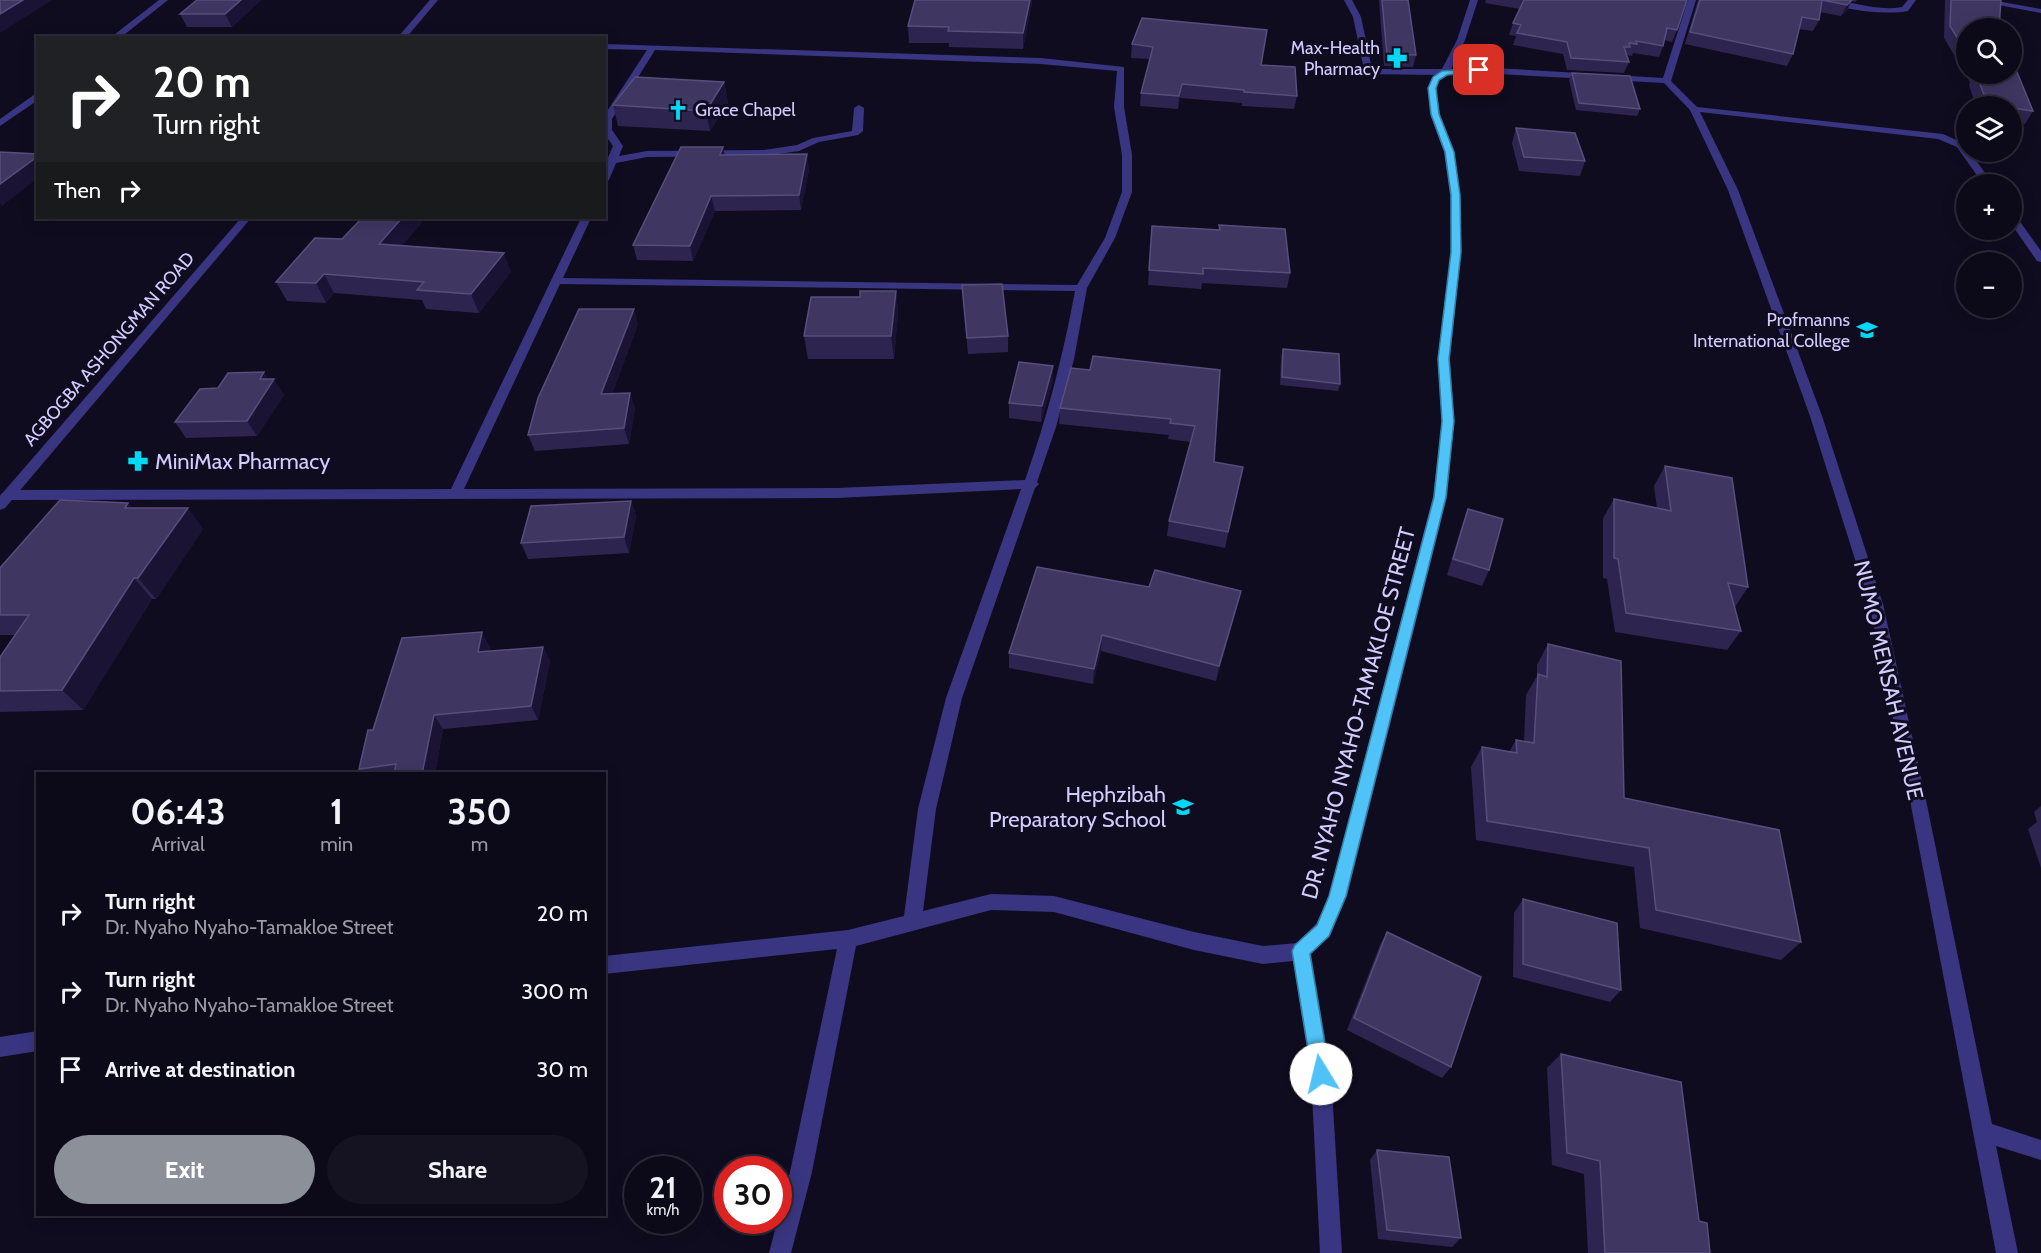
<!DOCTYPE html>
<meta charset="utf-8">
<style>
:root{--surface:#0c0918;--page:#151221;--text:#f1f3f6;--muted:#9a9aa2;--line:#2c2a37;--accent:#8c9099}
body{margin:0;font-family:Cabin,sans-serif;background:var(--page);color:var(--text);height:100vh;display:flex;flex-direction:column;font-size:22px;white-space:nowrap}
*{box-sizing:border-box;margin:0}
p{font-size:20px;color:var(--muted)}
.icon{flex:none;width:33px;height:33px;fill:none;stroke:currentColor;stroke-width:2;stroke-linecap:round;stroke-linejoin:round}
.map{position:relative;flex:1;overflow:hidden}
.sheet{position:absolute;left:36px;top:772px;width:570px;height:444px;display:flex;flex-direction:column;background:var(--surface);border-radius:0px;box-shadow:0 3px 15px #0003,0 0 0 2px var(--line)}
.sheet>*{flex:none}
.hud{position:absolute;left:36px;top:36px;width:570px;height:183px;border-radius:0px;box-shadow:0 3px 15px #0003,0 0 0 2px var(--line);background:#202124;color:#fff;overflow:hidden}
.tools{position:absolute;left:1956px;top:18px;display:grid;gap:12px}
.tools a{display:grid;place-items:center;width:66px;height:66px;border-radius:50%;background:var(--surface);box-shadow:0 3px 15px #0003,0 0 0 2px var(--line);font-size:30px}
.speed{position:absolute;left:624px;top:1156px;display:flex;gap:12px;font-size:30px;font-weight:700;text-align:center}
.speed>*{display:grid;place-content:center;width:78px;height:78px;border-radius:50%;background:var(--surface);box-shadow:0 3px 15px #0003,0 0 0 2px var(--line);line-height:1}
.speed small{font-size:15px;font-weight:400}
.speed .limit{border:9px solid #d22;background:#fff;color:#111}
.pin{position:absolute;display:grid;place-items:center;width:51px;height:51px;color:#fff;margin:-26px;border-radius:12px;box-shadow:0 3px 9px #0006}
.me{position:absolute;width:66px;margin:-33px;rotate:351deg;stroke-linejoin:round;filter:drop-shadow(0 0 4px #0008)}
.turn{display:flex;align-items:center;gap:21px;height:126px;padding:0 18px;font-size:27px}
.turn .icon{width:78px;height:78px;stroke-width:2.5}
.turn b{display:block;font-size:42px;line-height:51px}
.then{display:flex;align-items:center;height:57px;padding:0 18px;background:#0003;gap:12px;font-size:22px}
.eta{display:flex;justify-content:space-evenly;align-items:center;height:102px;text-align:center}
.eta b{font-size:36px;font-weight:700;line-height:42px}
.cta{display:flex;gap:12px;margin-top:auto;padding:12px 18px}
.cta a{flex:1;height:69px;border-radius:36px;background:var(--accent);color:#fff;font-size:24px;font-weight:700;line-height:69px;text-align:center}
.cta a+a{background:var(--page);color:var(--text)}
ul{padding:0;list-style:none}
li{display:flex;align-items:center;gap:18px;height:78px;padding:0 18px}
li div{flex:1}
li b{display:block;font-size:22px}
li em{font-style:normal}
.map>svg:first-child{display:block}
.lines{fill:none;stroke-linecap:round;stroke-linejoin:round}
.minor{fill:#3a3581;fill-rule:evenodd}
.tertiary{fill:#3a3581;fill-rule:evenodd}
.wall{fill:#2d254f}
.shaded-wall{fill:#1a1334}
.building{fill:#3f3762;stroke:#564e7b;stroke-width:1.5}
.route{fill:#4fc3f7;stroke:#337fa1;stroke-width:1.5}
.labels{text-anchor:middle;stroke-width:6;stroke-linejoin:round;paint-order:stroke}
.far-poi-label{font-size:18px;fill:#d3ccff;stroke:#100c20;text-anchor:end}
.far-street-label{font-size:18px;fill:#d3ccff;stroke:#100c20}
.poi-label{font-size:22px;fill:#d3ccff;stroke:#100c20;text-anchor:start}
.street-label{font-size:22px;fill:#d3ccff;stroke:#100c20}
</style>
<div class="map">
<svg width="2041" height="1253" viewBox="0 0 2041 1253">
<rect width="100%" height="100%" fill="#100c20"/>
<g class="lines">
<!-- minor -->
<g class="minor">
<polygon points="159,0 168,0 120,38 110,38"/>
<path d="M1344,0H1352L1361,17L1372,69H1442L1457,40L1470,0H1478L1465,40L1451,69L1479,67L1663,78L1688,0H1696L1671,81L1697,107L1943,134L1963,143L1966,152H1970L1993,184H1983L1957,147L1938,139L1700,112L1738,190L1822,416L1883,604L1925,795L1992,1124L2041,1140V1160L1996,1146L2018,1253H1996L1909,795L1869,604L1810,416L1728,190L1690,110L1664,83L1479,73L1447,74L1440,80L1436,88L1440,114L1454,152L1460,195L1461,252L1450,359L1454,421L1447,497L1347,896L1330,936L1311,954L1331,1074L1342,1253H1320L1311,1074L1293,961L1263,964L1194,950L1054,912L991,910L856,946L812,1172L791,1253H769L790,1172L837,949L604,974V956L848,930L904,916L918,809L946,698L1021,489L837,498L7,500L0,495L7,490L451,489L581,218H591L563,278L1077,285L1105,238L1122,192V155L1114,107L1117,71L1041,64L655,50L612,119V130L623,146L619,156L647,151L764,150L797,145L813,138L852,131L854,108L859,105L864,108L863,131L858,135L819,142L799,151L764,156L647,157L616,163L609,180L604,183V167L613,146L604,133V116L647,50L604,49V44L1041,58L1124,67V107L1132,155V192L1115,238L1087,288L1074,359L1056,427L1037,482L1039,484L1035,488L962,698L936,809L923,911L991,894L1054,896L1194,932L1263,946L1297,943L1316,924L1329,896L1433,497L1442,421L1438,359L1451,252L1450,195L1444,152L1430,114L1428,88L1436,75L1365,74L1353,17ZM560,284L1075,291C1063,356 1047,418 1025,480L837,488L464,489Z"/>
<path d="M1824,0C1851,0 1876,12 1902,7L1908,0H1916L1908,11C1886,15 1843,11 1824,0Z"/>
<polygon points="1973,0 1991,0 2041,9 2041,13"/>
<polygon points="38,92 38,100 0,126 0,119"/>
<polygon points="2012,215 2016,216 2041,251 2041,262 2037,261 2012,225"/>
<polygon points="38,1031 38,1051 0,1057 0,1037"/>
</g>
<!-- tertiary -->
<g class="tertiary">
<polygon points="430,0 438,0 406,38 397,38"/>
<polygon points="241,218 251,218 5,508 0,510 0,496"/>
</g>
</g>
<!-- wall -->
<g class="wall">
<polygon points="197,0 261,0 232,27 187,27 180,14"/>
<polygon points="1379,0 1408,0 1416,55 1413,67 1384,66"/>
<polygon points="1486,0 1687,0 1677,30 1672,42 1664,40 1663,46 1659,57 1633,53 1632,56 1627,55 1629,62 1624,73 1567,70 1563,54 1513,45 1516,36 1509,35 1513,23 1520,9 1485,3"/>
<polygon points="1698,0 1857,0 1855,2 1851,1 1847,10 1841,16 1820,12 1819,20 1813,31 1799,29 1793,54 1787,66 1685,44"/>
<polygon points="1945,0 2001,0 1966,28 1966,74 2012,74 2033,111 2025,124 2012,122 2012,106 1976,106 1969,85 1970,82 1944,38"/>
<polygon points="1032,2 1023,49 949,47 949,43 909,43 908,26"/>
<polygon points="1267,30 1261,65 1297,96 1294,109 1242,106 1242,103 1180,98 1178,109 1140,106 1141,93 1150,59 1131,58 1132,44"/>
<polygon points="1572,73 1640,109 1637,116 1576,110 1569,80"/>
<polygon points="724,82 728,103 710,131 618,126 613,105"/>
<polygon points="1516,128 1585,161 1580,176 1519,171 1512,143"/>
<polygon points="724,155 809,169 801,210 715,211 693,261 637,260 633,245"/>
<polygon points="1219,225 1290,273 1287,288 1202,283 1201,289 1148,285 1152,226 1219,230"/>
<polygon points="403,245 511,272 479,313 426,309 422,300 334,293 326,303 287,301 276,282"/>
<polygon points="962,285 1008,336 1008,352 968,354"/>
<polygon points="896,291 898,313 894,359 808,359 804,336 860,297"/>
<polygon points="638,324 612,394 635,408 629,444 535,451 528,435"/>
<polygon points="1283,349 1340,384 1338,391 1280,385 1281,357"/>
<polygon points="1053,366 1053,381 1041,422 1009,418 1009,403"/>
<polygon points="1090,370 1220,370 1214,462 1243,467 1225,548 1167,536 1169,521 1191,442 1168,439 1169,435 1059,424 1060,408"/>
<polygon points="269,379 284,395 257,436 186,438 175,422"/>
<polygon points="1665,466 1748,587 1735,607 1741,631 1727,650 1615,632 1607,579 1603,578 1603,518 1614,499 1657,508 1654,486"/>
<polygon points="631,501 636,516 629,553 528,559 521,543"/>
<polygon points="128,503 132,508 203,529 156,599 152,599 83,710 0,712 0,657 15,635 0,635 0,568"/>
<polygon points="1468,509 1489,570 1482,586 1447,575 1462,525"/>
<polygon points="1149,587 1241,591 1237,607 1216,681 1101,651 1093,684 1009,668 1009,653"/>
<polygon points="1548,644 1624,798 1801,942 1781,960 1640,928 1634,867 1476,840 1471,767 1482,747 1509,752 1516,740 1524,741 1526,695 1537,676 1537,665"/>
<polygon points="490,647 489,651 543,647 550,661 538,720 443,729 435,774 363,774 359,769 373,730"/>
<polygon points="2041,806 2041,868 2028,829 2037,822 2034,812"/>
<polygon points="1523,899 1621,990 1610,1002 1513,977 1514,913"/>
<polygon points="1387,932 1451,1067 1442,1078 1347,1030 1380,945"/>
<polygon points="1561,1054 1699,1221 1710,1253 1588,1253 1584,1174 1552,1165 1547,1068"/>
<polygon points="1377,1150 1461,1238 1452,1247 1378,1239 1370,1160"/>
</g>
<!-- shaded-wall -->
<g class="shaded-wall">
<polygon points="23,0 52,0 0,33 0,14"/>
<polygon points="241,0 261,0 232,27 225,14"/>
<polygon points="1030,0 1032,0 1032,2 1023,49 1023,33"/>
<polygon points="1852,0 1847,10 1841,16 1847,5"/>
<polygon points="724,82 728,103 710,131 706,111"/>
<polygon points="1182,84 1180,98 1178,109 1179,96"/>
<polygon points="723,147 726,162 720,155"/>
<polygon points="807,154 809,169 801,210 799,195"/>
<polygon points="38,156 38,178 2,206 0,203 0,184"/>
<polygon points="711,196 715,211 693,261 690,246"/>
<polygon points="402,218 426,218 388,263 379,244"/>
<polygon points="504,253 511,272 479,313 471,294"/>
<polygon points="324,274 334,293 326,303 316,283"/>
<polygon points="896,291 898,313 894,359 891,336"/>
<polygon points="634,309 638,324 606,410 601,394"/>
<polygon points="1053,366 1053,381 1041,422 1042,406"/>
<polygon points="264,372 271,384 274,379 284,395 257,436 247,421 260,379"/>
<polygon points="630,393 635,408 629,444 624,428"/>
<polygon points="631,501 636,516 629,553 624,537"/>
<polygon points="128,503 145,524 125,508"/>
<polygon points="188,508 203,529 156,599 138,578"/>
<polygon points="134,578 152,599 83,710 62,690"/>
<polygon points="1241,591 1237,607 1216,681 1219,666"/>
<polygon points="482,632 490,647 486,667 478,652"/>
<polygon points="1102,635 1101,651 1093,684 1094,669"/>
<polygon points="543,647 550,661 538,720 531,706"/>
<polygon points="434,715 443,729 435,774 422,774"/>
</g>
<!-- building -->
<g class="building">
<polygon points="0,0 23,0 0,14"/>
<polygon points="197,0 241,0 225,14 180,14"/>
<polygon points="915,0 1030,0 1023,33 948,31 949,27 908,26"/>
<polygon points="1382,0 1408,0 1416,55 1387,54"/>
<polygon points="1524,0 1687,0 1677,30 1667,28 1663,46 1636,41 1637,44 1629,43 1630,47 1624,47 1629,62 1571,58 1567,42 1517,33 1521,25 1513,23"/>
<polygon points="1700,0 1852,0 1847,5 1822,0 1819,20 1802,17 1793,54 1690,32"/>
<polygon points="1951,0 2001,0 1999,28 1966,28 1966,52 1950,26"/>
<polygon points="1142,18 1267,30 1261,65 1295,67 1297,96 1244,92 1244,90 1182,84 1179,96 1141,93 1153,47 1132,44"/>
<polygon points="2012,60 2033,111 2012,108 2012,106 2001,106 1988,105 1976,74 2012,74"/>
<polygon points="1572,73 1630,76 1640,109 1579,103"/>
<polygon points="635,77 724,82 706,111 613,105"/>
<polygon points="1516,128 1575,133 1585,161 1524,157"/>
<polygon points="681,147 723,147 720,155 807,154 799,195 711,196 690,246 633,245"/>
<polygon points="0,152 38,154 38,156 0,184"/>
<polygon points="362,218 402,218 379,244 504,253 471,294 417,290 424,282 324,274 316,283 276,282 315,238 342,239"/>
<polygon points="1219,225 1285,229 1290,273 1203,268 1203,274 1149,270 1152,226 1220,230"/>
<polygon points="1002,284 1008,336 967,338 962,285"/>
<polygon points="860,291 896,291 891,336 804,336 811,297 860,297"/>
<polygon points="579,309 634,309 601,394 630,393 624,428 528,435 538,398"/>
<polygon points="1283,349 1339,354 1340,384 1282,377"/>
<polygon points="1093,356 1220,370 1214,462 1243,467 1228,532 1169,521 1195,426 1170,423 1171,419 1060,408 1071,368 1090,370"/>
<polygon points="1019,362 1053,366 1042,406 1009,403"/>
<polygon points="264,372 260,379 274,379 247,421 175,422 200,389 218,388 228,373"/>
<polygon points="1665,466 1732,478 1748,587 1728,583 1741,631 1626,613 1618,559 1614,558 1614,499 1671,511"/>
<polygon points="60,500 128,503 125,508 188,508 138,578 134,578 62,690 0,691 0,657 29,615 0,615 0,568"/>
<polygon points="631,501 624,537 521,543 531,506"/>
<polygon points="1468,509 1503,519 1489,570 1453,559"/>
<polygon points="1037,567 1149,587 1155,570 1241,591 1219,666 1102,635 1094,669 1009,653"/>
<polygon points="482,632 478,652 543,647 531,706 434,715 422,774 394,774 396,764 359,769 368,730 373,730 402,638"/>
<polygon points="1548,644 1621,661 1624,798 1779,830 1801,942 1656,910 1649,848 1487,821 1482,747 1517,753 1516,740 1534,743 1538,674 1547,677"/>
<polygon points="1523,899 1617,923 1621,990 1523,964"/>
<polygon points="1387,932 1481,977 1451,1067 1354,1018"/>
<polygon points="1561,1054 1681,1082 1699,1221 1707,1223 1710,1253 1605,1253 1600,1161 1567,1153"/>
<polygon points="1377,1150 1449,1157 1461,1238 1387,1230"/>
</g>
<!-- route -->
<polygon class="route" points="1479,68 1481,72 1447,75 1439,80 1436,88 1439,114 1454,152 1460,195 1461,252 1449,359 1454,421 1446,497 1346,896 1329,936 1310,954 1330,1074 1327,1080 1321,1083 1314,1080 1312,1074 1292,951 1295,945 1317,925 1329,896 1434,497 1442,421 1438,359 1451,252 1451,195 1445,152 1431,114 1428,88 1433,77 1442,71"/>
<!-- icons -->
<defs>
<g id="pharmacy-bare" transform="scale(1.62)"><path d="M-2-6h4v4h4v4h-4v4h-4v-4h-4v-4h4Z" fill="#00d8f7" stroke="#100c20" stroke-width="2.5" paint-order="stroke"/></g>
<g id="church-bare" transform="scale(1.62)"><path d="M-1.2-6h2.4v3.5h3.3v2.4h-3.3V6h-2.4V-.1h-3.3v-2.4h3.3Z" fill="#00d8f7" stroke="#100c20" stroke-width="2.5" paint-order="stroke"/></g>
<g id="school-bare" transform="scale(1.62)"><path d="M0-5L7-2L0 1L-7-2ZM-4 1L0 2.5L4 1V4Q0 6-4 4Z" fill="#00d8f7" stroke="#100c20" stroke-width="2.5" paint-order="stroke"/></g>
</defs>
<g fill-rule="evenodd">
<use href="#pharmacy-bare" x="1397" y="58"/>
<use href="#church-bare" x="678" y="110"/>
<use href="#school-bare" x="1867" y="330"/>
<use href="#pharmacy-bare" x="138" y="461"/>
<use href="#school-bare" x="1183" y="807"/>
</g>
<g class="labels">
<!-- far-poi labels -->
<g class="far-poi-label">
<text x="1380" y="54">Max-Health<tspan x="1380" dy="21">Pharmacy</tspan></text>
<text x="695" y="116" text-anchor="start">Grace Chapel</text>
<text x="1850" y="326">Profmanns<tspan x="1850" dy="21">International College</tspan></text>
</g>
<!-- far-street labels -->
<g class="far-street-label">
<text transform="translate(109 349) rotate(-49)" y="6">AGBOGBA ASHONGMAN ROAD</text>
</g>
<!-- poi labels -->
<g class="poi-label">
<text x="155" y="469">MiniMax Pharmacy</text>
<text x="1166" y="802" text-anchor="end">Hephzibah<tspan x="1166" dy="25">Preparatory School</tspan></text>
</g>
<!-- street labels -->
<g class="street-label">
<text transform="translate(1889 680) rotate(77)" y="8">NUMO MENSAH AVENUE</text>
<text transform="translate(1358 713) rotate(-75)" y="8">DR. NYAHO NYAHO-TAMAKLOE STREET</text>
</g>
</g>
</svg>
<div class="tools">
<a><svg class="icon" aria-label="search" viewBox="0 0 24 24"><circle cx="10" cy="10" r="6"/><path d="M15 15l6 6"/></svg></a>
<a><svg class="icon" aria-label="layers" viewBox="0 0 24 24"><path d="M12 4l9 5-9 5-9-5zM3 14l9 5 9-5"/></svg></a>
<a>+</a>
<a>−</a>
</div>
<div class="speed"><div>21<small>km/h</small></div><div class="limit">30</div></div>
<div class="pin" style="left:1479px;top:70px;background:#d93025"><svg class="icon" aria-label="arrive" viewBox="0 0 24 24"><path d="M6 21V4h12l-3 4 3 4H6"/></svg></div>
<svg class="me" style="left:1321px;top:1074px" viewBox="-20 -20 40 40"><circle r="19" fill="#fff"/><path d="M0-13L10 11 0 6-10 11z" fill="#4fc3f7"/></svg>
<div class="hud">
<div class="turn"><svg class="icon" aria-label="right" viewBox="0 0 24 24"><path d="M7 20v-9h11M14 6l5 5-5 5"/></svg><div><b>20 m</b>Turn right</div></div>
<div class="then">Then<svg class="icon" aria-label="right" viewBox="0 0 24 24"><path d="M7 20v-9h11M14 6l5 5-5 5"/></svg></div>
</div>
<section class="sheet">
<div class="eta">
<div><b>06:43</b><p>Arrival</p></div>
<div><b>1</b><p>min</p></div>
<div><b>350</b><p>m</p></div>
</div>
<ul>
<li><svg class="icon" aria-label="right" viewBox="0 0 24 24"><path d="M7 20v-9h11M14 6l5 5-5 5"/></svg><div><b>Turn right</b><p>Dr. Nyaho Nyaho-Tamakloe Street</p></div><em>20 m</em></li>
<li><svg class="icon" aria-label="right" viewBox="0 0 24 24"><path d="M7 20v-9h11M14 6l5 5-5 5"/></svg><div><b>Turn right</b><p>Dr. Nyaho Nyaho-Tamakloe Street</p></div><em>300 m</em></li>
<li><svg class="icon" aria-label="arrive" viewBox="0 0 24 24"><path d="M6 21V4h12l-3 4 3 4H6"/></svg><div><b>Arrive at destination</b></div><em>30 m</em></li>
</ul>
<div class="cta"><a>Exit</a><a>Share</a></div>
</section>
</div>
